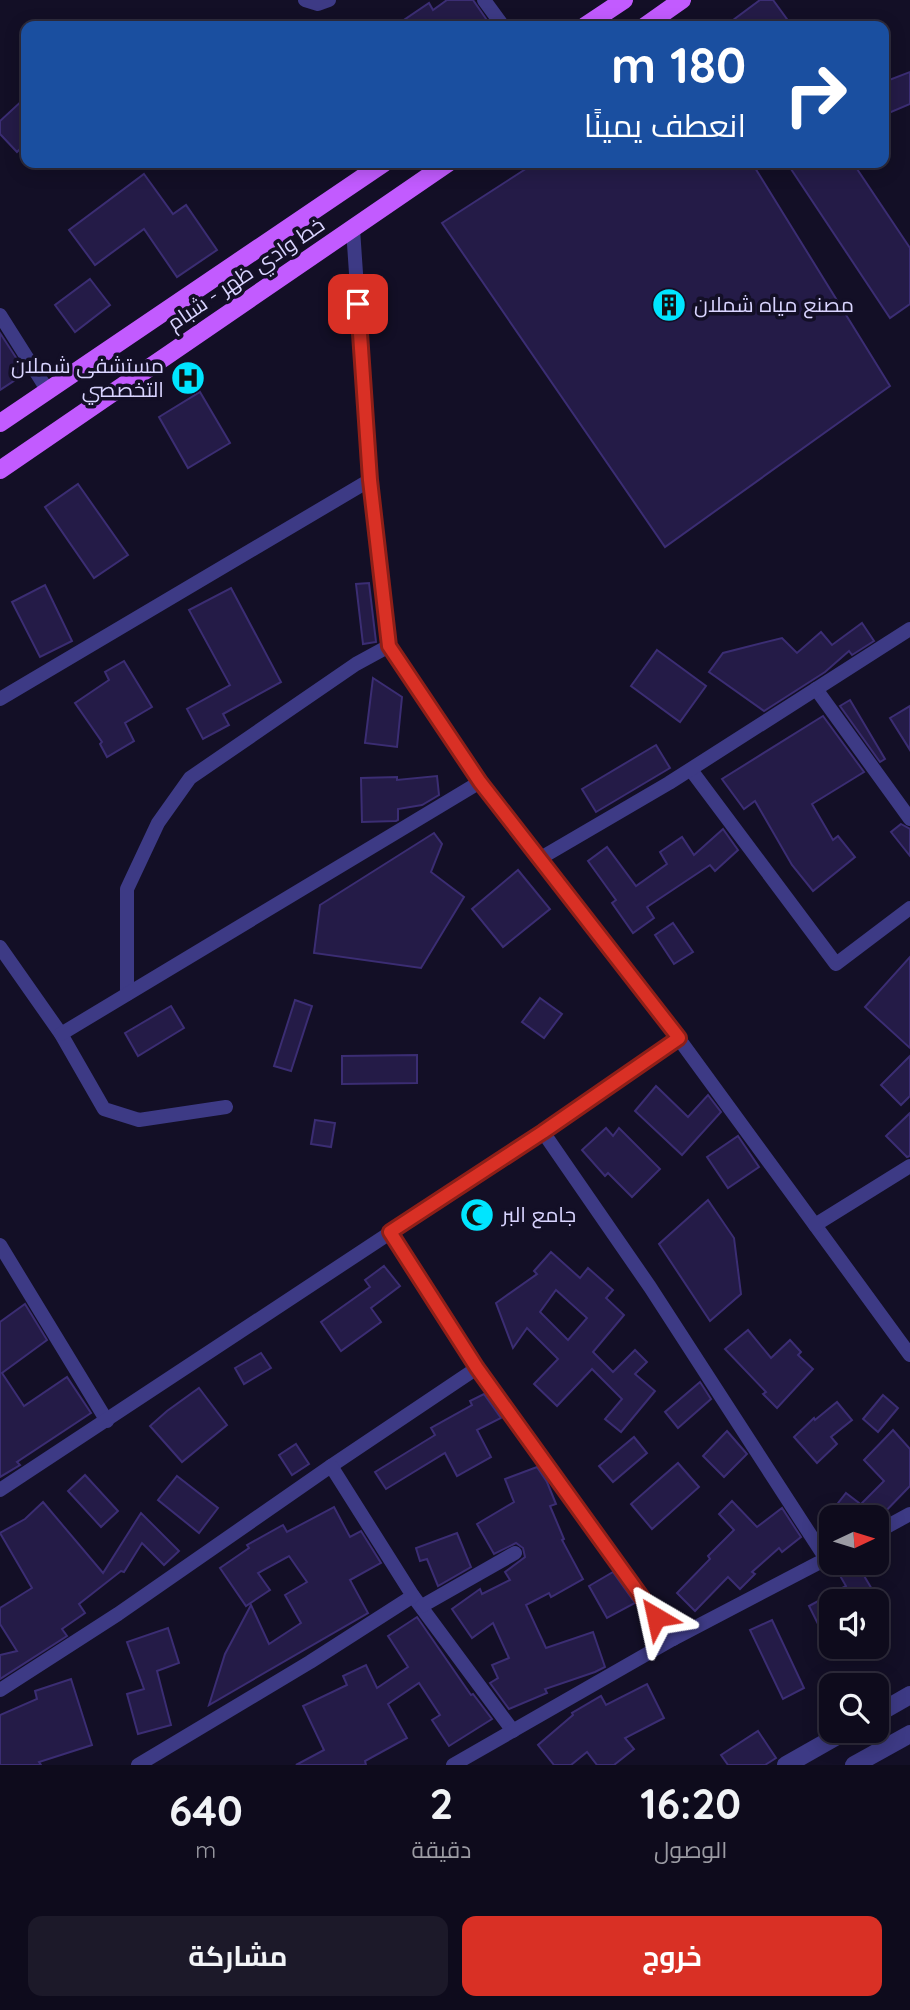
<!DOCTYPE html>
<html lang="ar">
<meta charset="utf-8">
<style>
:root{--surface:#0e0b1c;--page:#1c1929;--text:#f1f3f6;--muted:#9b9ba3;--line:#2e2b3b;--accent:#d93025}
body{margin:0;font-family:Quicksand,Cairo,sans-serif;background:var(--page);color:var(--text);direction:rtl;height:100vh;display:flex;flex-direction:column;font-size:26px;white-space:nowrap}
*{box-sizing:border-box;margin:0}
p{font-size:23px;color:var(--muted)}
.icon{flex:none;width:38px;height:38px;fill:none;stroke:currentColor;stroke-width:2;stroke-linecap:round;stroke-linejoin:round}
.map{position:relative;height:1765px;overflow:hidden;direction:ltr}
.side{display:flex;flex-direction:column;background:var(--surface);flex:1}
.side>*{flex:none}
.top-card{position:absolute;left:21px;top:21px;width:868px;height:147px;border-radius:14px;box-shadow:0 4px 18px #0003,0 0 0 2px var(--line);direction:rtl;background:#1a4fa0;color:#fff;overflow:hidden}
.needle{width:46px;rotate:86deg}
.tools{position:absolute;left:819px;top:1505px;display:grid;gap:14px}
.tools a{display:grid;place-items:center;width:70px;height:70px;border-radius:14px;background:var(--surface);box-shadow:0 4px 18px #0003,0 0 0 2px var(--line);font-size:35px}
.pin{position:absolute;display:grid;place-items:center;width:60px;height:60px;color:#fff;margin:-30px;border-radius:14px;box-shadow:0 4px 10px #0006}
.me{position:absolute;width:77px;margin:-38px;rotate:324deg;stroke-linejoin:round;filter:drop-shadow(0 0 5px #0008)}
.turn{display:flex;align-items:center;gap:24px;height:147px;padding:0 28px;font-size:32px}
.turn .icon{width:91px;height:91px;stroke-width:2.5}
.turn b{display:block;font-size:49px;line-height:60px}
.eta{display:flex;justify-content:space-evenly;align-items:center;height:119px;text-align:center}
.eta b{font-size:42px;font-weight:700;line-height:49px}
.primary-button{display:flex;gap:14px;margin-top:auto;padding:14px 28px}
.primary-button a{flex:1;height:80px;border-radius:14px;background:var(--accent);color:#fff;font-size:28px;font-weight:700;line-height:80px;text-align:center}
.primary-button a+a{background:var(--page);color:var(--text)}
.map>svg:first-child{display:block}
.building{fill:#241b47;stroke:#3b2d73;stroke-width:2;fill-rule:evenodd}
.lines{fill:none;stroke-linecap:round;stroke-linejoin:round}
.minor{stroke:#3d3a85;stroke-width:14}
.tertiary{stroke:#3d3a85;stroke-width:18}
.primary{stroke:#c25bff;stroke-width:18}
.route-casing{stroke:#8d1f18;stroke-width:18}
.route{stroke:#d93025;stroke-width:12}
.labels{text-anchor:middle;stroke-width:7;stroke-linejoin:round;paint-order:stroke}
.street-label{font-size:21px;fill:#d9d4ff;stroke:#130f26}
.poi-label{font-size:21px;fill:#d9d4ff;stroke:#130f26;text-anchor:start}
</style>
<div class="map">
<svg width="910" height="1765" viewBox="0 0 910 1765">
<rect width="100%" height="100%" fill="#130f26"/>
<!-- building -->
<g class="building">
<polygon points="447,0 473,0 491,26 395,26 429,3 433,10"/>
<polygon points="760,0 773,0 792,26 725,26"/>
<polygon points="910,72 910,104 884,115 884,82"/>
<polygon points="26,97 26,143 17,152 0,134 0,121"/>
<polygon points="535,163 752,163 890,386 665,547 442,223"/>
<polygon points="787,163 853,163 910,248 910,304 890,318"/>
<polygon points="144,174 173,214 186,205 217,250 177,277 144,229 95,265 69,230"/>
<polygon points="90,279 110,305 75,332 55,305"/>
<polygon points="0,333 26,373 0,390"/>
<polygon points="200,392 230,443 188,468 159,417"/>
<polygon points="78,484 128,555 94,578 45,507"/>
<polygon points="369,583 376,642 363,644 356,584"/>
<polygon points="45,585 72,641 40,657 12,602"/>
<polygon points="231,588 281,682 223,714 229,725 203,739 187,709 230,685 189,610"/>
<polygon points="862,623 874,641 852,655 849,651 825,672 764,711 709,672 723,653 782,638 797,653 821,632 832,645"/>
<polygon points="657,650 706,686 680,722 631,686"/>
<polygon points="124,661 152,707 125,723 134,741 107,757 100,744 102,742 75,703 109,680 105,672"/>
<polygon points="373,678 402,697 397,747 365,743"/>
<polygon points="850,700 885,759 880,762 840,706"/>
<polygon points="910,706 910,750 890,718"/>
<polygon points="823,716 864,772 812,804 833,840 838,836 855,857 813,891 792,865 755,801 744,809 722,779"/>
<polygon points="656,745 670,768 596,812 582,789"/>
<polygon points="437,776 439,795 422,805 398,809 398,820 396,821 362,822 361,778 397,777 397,780"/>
<polygon points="901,824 910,829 910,856 891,832"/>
<polygon points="723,829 738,850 715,871 710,865 647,907 654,918 633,933 612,903 616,900 588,861 607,847 636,886 667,864 660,852 682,837 694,855"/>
<polygon points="434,833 442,844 431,872 464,897 421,968 314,953 320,905"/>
<polygon points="518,870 550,909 503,947 472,909"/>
<polygon points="673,923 693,952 674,964 655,935"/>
<polygon points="910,957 910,1048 865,1007"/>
<polygon points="540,998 562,1014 544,1038 522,1022"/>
<polygon points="295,1000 312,1006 291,1071 274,1066"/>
<polygon points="171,1006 184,1028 138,1056 125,1033"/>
<polygon points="417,1055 417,1083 342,1084 342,1056"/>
<polygon points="910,1056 910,1096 901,1105 881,1085"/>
<polygon points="656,1086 688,1117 708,1095 721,1112 682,1155 635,1111"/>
<polygon points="910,1113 910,1156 907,1157 886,1136"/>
<polygon points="315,1120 335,1123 331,1147 311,1144"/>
<polygon points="606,1128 613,1136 619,1128 660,1169 632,1197 608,1173 605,1176 582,1150"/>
<polygon points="738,1136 759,1167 728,1188 707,1157"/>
<polygon points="708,1200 734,1238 741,1294 710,1321 659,1244"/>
<path d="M551,1252L580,1278L588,1268L613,1290L606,1298L624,1315L593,1352L613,1372L635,1350L647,1362L635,1374L655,1391L621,1432L605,1419L622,1399L592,1369L557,1406L534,1384L558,1359L527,1328L513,1348L496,1303L537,1274L534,1271ZM556,1290L587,1318L568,1340L540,1312Z"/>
<polygon points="384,1266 400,1286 371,1308 381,1322 341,1351 321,1322 370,1287 365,1280"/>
<polygon points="25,1304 47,1340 2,1373 24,1406 67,1377 91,1413 17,1462 20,1465 0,1477 0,1322"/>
<polygon points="748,1330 771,1358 790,1340 801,1352 798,1355 813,1369 777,1408 763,1394 766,1392 725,1349"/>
<polygon points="261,1353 271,1368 244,1384 235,1368"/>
<polygon points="700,1382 711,1399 678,1428 665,1412"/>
<polygon points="199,1388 227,1425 182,1462 150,1426 167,1411"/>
<polygon points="484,1394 501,1418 477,1430 491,1457 457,1476 445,1453 386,1489 375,1472 435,1435 431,1428 472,1405 470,1401"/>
<polygon points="883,1395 898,1408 878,1432 863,1419"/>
<polygon points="837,1402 852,1420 831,1437 837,1444 817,1463 794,1437 814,1418 815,1420"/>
<polygon points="893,1430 910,1449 910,1486 878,1519 862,1503 884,1481 864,1460"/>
<polygon points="727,1431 747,1454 724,1477 703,1456"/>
<polygon points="634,1437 647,1453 613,1482 599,1466"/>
<polygon points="296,1444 309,1464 292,1475 279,1455"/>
<polygon points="678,1463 699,1487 652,1529 631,1504"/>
<polygon points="537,1467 547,1482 556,1504 550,1506 564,1539 562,1540 583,1579 551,1597 549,1593 526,1605 546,1648 593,1632 605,1667 595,1672 545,1689 547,1693 509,1709 490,1683 498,1678 492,1665 509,1658 493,1623 472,1638 452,1609 480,1589 482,1594 510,1580 505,1572 525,1557 523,1548 516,1543 494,1554 477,1524 514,1502 505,1479"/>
<polygon points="85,1475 118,1511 101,1527 68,1491"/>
<polygon points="177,1476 218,1508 199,1533 158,1500"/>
<polygon points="846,1493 859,1503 848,1517 835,1507"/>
<polygon points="732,1501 757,1527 782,1508 801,1537 782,1552 779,1548 752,1572 755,1574 740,1589 728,1577 695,1611 677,1593 710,1559 708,1556 734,1530 719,1514"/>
<polygon points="43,1502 103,1573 141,1513 179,1551 164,1565 142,1543 124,1572 121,1571 79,1604 85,1613 62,1629 67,1636 0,1679 0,1655 17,1651 0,1624 0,1608 32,1588 0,1533 25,1519"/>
<polygon points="334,1507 350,1537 361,1531 381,1563 350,1580 368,1613 209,1705 225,1654 251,1605 269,1644 301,1623 285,1595 307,1582 289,1556 258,1573 270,1590 246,1606 220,1568 249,1548 247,1545 283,1525 287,1532"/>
<polygon points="457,1533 471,1567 438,1586 427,1559 420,1561 416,1548"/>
<polygon points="857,1564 879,1601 831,1601 831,1650 809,1606 846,1586 839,1574"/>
<polygon points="613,1572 635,1603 607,1618 589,1586"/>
<polygon points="417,1617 471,1695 473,1694 492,1719 449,1746 432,1720 440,1715 419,1683 388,1704 407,1738 365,1761 366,1765 296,1765 324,1750 303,1706 347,1685 343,1676 366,1665 377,1688 408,1667 388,1636"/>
<polygon points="772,1620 804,1688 783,1699 750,1630"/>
<polygon points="168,1628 179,1663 157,1671 171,1725 138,1734 127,1694 144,1689 127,1642"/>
<polygon points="71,1679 92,1745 39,1762 41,1765 0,1765 0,1715 37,1699 35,1691"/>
<polygon points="647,1684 664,1718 625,1738 634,1749 614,1765 597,1765 587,1752 571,1765 554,1765 538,1745 573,1715 572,1713 601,1696 606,1705"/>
<polygon points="758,1731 776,1758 765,1765 728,1765 721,1755"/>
</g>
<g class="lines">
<!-- minor -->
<g class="minor">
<polyline points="305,0 318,4 329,0"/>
<polyline points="484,0 503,26"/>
<polyline points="353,229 370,480 389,646 480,782 679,1039 910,1355"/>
<polyline points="0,315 48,391"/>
<polyline points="816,689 910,819"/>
<polyline points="0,699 370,480"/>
<polyline points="691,770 836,964 910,908"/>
<polyline points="539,859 669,783 910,629"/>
<polyline points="0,947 61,1034 104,1109 139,1120 226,1107"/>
<polyline points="127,994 127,889 158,823 190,778 356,664 389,646"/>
<polyline points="61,1034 480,782"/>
<polyline points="543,1132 650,1287 826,1559 831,1556"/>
<polyline points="815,1225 910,1166"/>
<polyline points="0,1245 107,1421"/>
<polyline points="477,1368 673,1639"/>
<polyline points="331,1466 477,1368 390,1232"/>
<polyline points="0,1490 543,1132 679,1039"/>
<polyline points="877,1532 910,1514"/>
<polyline points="413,1596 513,1731"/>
<polyline points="422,1606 515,1553"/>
<polyline points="0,1690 118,1614 331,1466 413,1596 310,1662 138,1765"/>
<polyline points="453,1765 673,1639 826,1559"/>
</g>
<!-- tertiary -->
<g class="tertiary">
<polyline points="877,1714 910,1695"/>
<polyline points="786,1765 846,1731"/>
<polyline points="854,1765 910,1734"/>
</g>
<!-- primary -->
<g class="primary">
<polyline points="585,26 624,0"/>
<polyline points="645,26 682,0"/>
<polyline points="0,423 384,163"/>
<polyline points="0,470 448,163"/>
</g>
</g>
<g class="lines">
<!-- route casing -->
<g class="route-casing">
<polyline id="route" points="358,304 370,480 389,646 480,782 679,1038 543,1132 390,1232 477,1368 656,1617"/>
</g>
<!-- route -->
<use href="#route" class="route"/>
</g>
<!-- icons -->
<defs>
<g id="building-disc" transform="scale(1.75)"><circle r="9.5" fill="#00e5ff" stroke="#130f26"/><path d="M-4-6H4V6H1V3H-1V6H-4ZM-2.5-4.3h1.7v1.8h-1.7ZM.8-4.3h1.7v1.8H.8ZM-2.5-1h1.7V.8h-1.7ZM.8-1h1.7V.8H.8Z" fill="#111"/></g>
<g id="hospital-disc" transform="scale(1.75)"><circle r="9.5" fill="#00e5ff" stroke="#130f26"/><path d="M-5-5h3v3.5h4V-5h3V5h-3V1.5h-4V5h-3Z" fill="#111"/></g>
<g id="mosque-disc" transform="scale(1.75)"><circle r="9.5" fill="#00e5ff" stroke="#130f26"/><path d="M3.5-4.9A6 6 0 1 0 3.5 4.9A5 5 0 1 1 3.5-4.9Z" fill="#111"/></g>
</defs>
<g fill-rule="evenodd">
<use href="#building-disc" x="669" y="305"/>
<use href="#hospital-disc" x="188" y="378"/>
<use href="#mosque-disc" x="477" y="1215"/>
</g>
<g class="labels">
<!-- street labels -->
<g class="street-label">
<text transform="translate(246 274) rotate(-34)" y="7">خط وادي ظهر - شبام</text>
</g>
<!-- poi labels -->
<g class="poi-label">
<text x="694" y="312">مصنع مياه شملان</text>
<text x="164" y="373" text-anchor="end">مستشفى شملان<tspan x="164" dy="24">التخصصي</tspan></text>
<text x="502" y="1222">جامع البر</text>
</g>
</g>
</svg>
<div class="tools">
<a><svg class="needle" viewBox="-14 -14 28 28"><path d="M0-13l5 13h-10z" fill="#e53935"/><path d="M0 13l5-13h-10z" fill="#9b9ba3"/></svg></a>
<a><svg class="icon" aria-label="sound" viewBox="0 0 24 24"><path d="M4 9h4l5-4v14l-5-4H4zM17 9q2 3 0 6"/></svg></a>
<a><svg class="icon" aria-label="search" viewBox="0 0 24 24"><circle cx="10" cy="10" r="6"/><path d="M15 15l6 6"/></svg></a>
</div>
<div class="pin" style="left:358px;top:304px;background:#d93025"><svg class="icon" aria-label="arrive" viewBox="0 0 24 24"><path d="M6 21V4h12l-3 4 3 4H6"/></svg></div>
<svg class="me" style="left:656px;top:1617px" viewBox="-20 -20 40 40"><path d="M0-17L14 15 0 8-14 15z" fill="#d93025" stroke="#fff" stroke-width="4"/></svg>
<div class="top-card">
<div class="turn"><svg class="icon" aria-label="right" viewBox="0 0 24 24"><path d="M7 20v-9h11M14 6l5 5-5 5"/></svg><div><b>180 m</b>انعطف يمينًا</div></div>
</div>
</div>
<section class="side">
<div class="eta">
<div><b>16:20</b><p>الوصول</p></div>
<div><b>2</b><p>دقيقة</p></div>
<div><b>640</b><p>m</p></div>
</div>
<div class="primary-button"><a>خروج</a><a>مشاركة</a></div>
</section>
